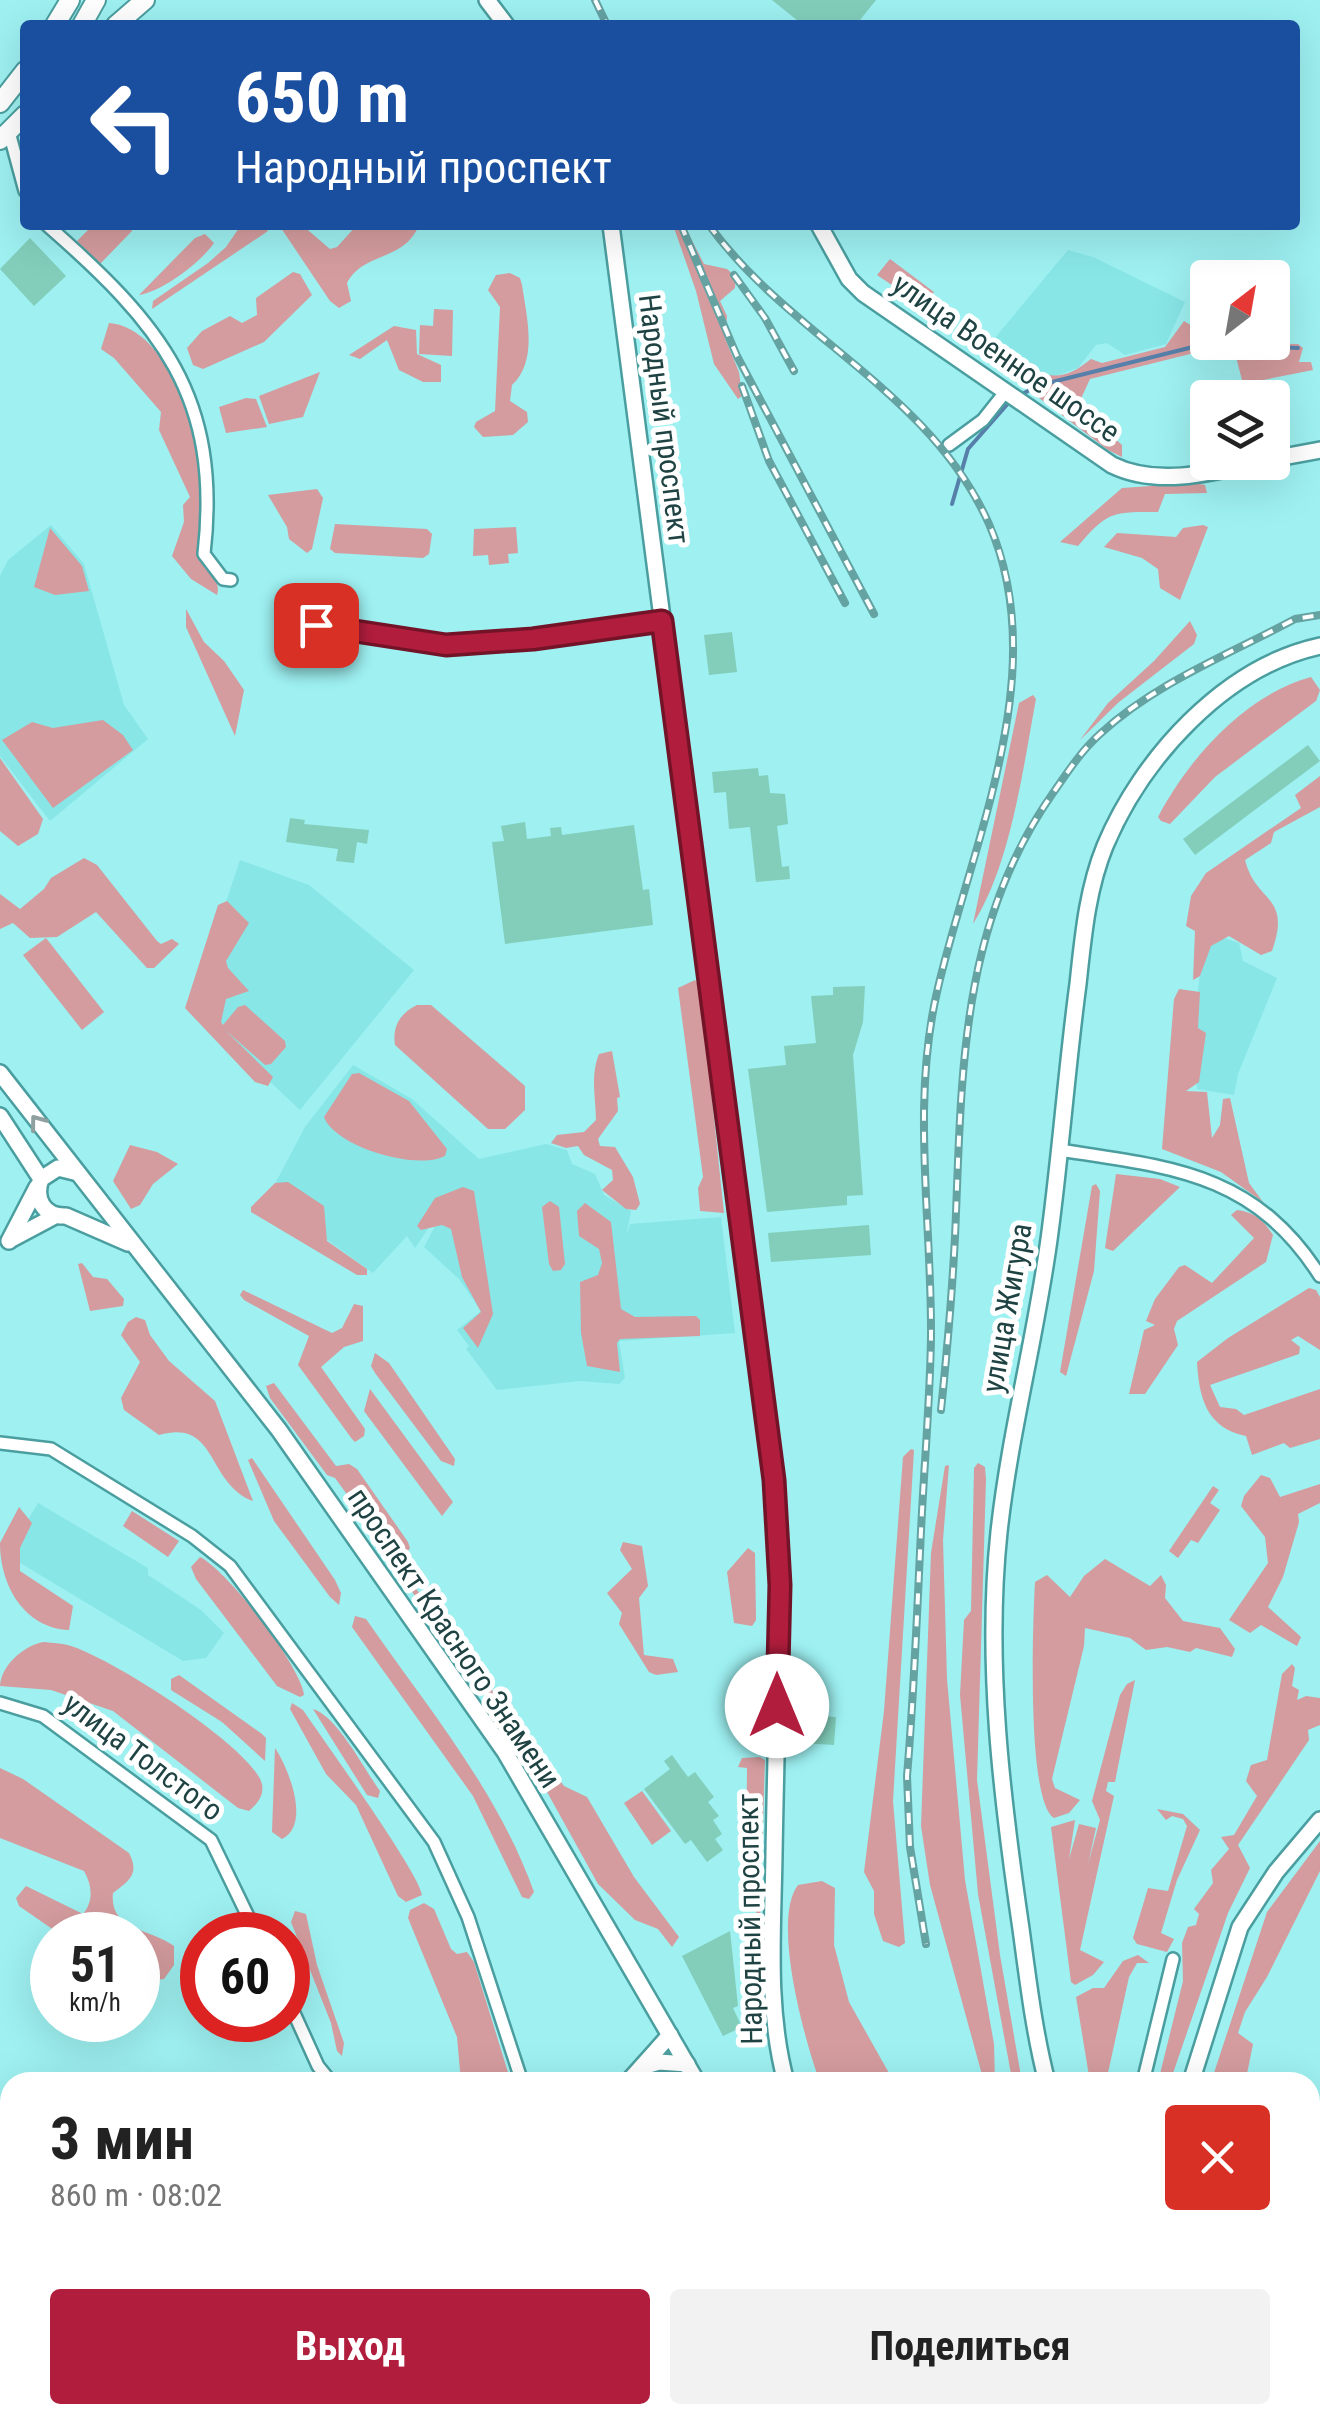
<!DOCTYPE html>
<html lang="ru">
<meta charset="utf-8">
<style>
:root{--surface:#fff;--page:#f2f2f2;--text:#222;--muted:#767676;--accent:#b11d3d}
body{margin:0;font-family:"Roboto Condensed",sans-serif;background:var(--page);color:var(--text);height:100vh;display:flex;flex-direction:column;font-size:38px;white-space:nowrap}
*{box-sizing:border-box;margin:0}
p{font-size:32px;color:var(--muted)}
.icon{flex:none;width:55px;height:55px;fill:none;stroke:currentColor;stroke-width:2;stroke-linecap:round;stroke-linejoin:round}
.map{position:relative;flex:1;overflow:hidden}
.details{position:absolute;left:0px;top:2072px;width:1320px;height:352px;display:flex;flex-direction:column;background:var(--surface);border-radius:30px 30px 0 0;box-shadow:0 10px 40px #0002}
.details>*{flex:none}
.banner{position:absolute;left:20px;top:20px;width:1280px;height:210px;border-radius:10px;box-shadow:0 10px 40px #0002;background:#1a4fa0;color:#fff;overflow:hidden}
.needle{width:65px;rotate:31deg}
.controls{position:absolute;left:1190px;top:260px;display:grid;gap:20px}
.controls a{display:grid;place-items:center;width:100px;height:100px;border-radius:10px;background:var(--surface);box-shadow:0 10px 40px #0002;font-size:50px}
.speed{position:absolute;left:30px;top:1912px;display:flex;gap:20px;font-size:50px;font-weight:700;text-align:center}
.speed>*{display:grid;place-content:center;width:130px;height:130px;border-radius:50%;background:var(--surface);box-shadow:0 10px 40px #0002;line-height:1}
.speed small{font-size:25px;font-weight:400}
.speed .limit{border:15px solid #d22;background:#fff;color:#111}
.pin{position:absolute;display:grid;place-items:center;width:85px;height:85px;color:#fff;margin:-42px;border-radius:20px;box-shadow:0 5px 15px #0006}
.me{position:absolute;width:110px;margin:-55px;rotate:0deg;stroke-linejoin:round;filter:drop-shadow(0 0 8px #0008)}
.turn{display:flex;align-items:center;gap:35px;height:210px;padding:0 50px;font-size:45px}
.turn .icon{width:130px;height:130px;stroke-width:2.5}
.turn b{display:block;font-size:70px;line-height:85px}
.round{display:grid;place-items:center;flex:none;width:105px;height:105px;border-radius:10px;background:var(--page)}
.summary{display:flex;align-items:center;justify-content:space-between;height:170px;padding:0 50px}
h1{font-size:60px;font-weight:700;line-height:75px}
.primary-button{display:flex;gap:20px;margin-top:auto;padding:20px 50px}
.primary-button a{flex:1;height:115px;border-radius:10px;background:var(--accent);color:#fff;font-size:40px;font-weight:700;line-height:115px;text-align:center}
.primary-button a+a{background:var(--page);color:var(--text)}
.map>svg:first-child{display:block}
.built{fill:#88e6e7}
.green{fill:#d49c9e}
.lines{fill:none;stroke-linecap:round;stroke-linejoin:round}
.stream{stroke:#5680aa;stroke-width:4}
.building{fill:#82cebb}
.minor-casing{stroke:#4b9e9f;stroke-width:16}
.major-casing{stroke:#4b9e9f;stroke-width:20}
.highway-casing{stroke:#4b9e9f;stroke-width:22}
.minor{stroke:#fff;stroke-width:11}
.major{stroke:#fff;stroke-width:15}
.highway{stroke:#fff;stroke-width:18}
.rail-casing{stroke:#65a2a2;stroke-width:8}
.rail{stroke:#fff;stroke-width:4;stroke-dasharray:11;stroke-linecap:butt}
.oneway{stroke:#8fa0a0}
.route-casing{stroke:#731328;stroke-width:25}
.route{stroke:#b11d3d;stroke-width:18}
.labels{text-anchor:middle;stroke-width:10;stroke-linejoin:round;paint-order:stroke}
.street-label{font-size:30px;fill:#1f4242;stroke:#fff}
</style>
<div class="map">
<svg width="1320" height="2423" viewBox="0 0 1320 2423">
<rect width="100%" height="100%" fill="#9ef0f1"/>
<!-- built -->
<g class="built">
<polygon points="1068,250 1093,257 1185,302 1166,344 1125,355 1107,343 1096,345 1078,368 1055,376 1044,376 1024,365 994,339"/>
<polygon points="51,525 84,564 124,705 148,739 50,821 0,756 0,576 8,560"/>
<polygon points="240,860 309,885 414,970 300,1110 191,1007"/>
<polygon points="1205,932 1239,943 1243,961 1277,978 1238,1074 1234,1095 1197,1089 1193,1032"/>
<polygon points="353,1065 412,1099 479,1159 546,1144 567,1150 572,1164 595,1174 604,1195 631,1211 626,1237 630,1224 721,1217 735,1333 619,1341 625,1378 619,1384 580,1381 497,1390 466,1349 469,1346 457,1330 481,1311 459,1279 424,1247 454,1190 415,1248 407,1236 373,1273 268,1197 305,1127"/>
<polygon points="38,1503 148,1568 148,1575 201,1610 224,1633 206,1658 183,1661 7,1555"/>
</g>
<!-- green -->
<g class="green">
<polygon points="93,225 130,225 132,231 100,264 77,241"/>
<polygon points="241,225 264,225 268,231 152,309 153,301 208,263 226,247"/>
<path d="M279,225H302L330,249L337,247L357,225H419C404,262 364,251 347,283L351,301L339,308L330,301Z"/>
<polygon points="673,225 684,225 704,264 727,269 736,277 735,288 720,301 727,316 725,338 739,372 742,396 738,399 714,364 696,291"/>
<path d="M205,234L214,243C200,263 163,291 139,295L195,238Z"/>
<polygon points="890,259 934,292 924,307 877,275"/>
<polygon points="293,272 300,274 312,295 264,342 203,369 193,365 187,348 202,331 230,316 242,323 257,315 256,298"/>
<path d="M510,273L520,278L522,285C527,318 538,361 512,385L510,401L527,412L528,422L513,435L483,437L474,427L476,422L495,411L500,307L488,290L496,275Z"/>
<polygon points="434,309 453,310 452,356 419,354 420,325 433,326"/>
<path d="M1184,321L1207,335L1208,342L1298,344L1303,348L1299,362H1311L1313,370L1243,384L1236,357L1202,351L1090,379L1078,405L1122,445V457L1108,450L1018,382L1025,371C1056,377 1065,380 1091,359L1102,363L1165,347Z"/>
<path d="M109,323C172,327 205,450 203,502C203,517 197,533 198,548C199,567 223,577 217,595L191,579L172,556L184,522L183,505L190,497L159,430L161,412L114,358L101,349Z"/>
<polygon points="394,326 416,330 417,354 441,365 441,382 423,382 399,370 387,340 360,359 349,355"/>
<polygon points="320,372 303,417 269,424 259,396"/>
<polygon points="246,398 256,399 267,427 226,433 219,407"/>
<path d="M1194,483L1205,485L1207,493L1165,494L1158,512C1112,512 1108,511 1078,546L1060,542L1122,488Z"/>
<polygon points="317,489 323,498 312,549 307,553 289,539 287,527 268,495"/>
<polygon points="335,524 427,529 432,534 429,554 423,558 335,553 330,549"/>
<polygon points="1203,525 1208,527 1180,600 1160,588 1158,569 1142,558 1104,547 1117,533 1176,537 1183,528"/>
<polygon points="516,527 518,553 508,554 509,563 489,565 488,555 473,556 474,529"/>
<polygon points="50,528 82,566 89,591 55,595 34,587"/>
<polygon points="186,609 204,642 224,661 244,690 235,736 186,627"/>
<polygon points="1190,621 1197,635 1194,644 1119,702 1080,740 1108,703 1154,661"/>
<path d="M1311,677L1320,690L1316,701L1215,777L1170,824L1161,821L1158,817C1189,758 1245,695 1311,677Z"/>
<path d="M1033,695L1036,699C1023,768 1011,864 973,924L1019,703Z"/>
<polygon points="103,720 123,735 133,750 53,808 2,740 32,722 53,728"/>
<polygon points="0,758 43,819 38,834 18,846 0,831"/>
<path d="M1320,776V807L1274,832L1271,843L1245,860C1256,904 1292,894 1272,951L1261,955L1229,936L1211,946L1200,976L1193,980L1195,931L1186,926L1191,896L1206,873L1301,808L1295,795Z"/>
<polygon points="84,858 97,865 157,941 161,944 172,939 179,944 154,968 147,968 96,912 57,937 30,938 13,923 0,929 0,894 20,909 44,889 51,878"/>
<polygon points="227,901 249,923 226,961 228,968 249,991 226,999 221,1022 223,1025 238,1007 245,1005 285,1041 286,1047 271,1064 265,1065 224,1029 273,1077 268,1086 255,1082 185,1008 218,905"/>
<polygon points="46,938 104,1012 82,1030 23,955"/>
<polygon points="695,980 700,986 724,1213 700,1211 698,1188 703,1177 678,988"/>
<polygon points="1179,989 1200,992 1198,1028 1206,1033 1199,1082 1186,1091 1207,1092 1212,1138 1220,1125 1223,1099 1230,1098 1249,1183 1263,1202 1221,1172 1162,1149 1174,999"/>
<path d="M417,1005H431L525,1086V1110L505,1129H488L395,1045C392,1027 400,1013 417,1005Z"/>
<path d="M612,1051L620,1097L617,1098L618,1111L598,1139L600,1146L615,1147L633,1177L640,1204L636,1210L626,1209L602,1190L613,1180L612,1170L584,1155L578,1146L566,1148L551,1143L557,1135L584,1132L596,1120C596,1098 590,1076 599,1054Z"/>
<path d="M359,1073L409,1101L447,1149L445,1156C417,1171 335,1147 324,1117L352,1074Z"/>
<polygon points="130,1145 157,1152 178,1164 153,1184 140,1205 131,1209 113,1181"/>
<polygon points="1116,1174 1160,1179 1180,1187 1113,1251 1105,1248"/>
<polygon points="288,1182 324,1206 327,1241 367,1269 367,1275 357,1275 251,1212 251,1207 275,1183"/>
<polygon points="1096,1184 1100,1191 1094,1271 1066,1376 1060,1372 1092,1186"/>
<polygon points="463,1187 474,1191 493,1314 478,1348 463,1328 481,1312 462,1277 451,1229 442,1225 421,1230 417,1226 435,1198"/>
<polygon points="550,1201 559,1207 565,1264 561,1270 553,1271 549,1264 542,1207"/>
<polygon points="585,1203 611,1222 621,1309 635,1317 696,1316 700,1320 700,1336 620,1339 617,1343 620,1372 587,1366 581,1333 580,1282 598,1275 602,1263 599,1249 579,1236 577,1211"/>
<path d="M1237,1210C1255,1212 1264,1221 1273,1235L1266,1262L1177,1321L1174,1329L1178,1345L1145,1394H1129L1144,1330L1155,1325L1146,1321L1155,1299L1179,1267L1185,1265L1212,1283L1254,1238L1231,1215Z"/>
<polygon points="82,1263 93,1277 107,1279 124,1299 123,1306 90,1311 78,1264"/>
<path d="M1309,1288L1316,1290L1320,1297V1350L1298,1336L1291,1340L1300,1347L1299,1354L1210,1385L1220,1407L1236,1409L1244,1415L1320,1389V1439L1290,1448L1284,1443L1252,1455L1246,1436C1206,1428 1199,1397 1197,1362L1228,1338Z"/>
<polygon points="243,1290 332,1333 342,1328 354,1304 363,1306 363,1341 344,1347 321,1367 365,1429 364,1436 355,1442 352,1439 298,1365 309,1336 244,1300 240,1295"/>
<path d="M136,1317L145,1320L150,1335L169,1361L215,1401L253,1501C206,1483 218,1418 159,1435L124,1410L121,1398L140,1362L121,1335L128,1322Z"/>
<polygon points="375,1353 389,1363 455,1459 454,1466 441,1461 375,1373 371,1366"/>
<polygon points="274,1383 336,1466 349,1464 357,1469 408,1542 410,1548 403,1557 390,1553 335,1478 327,1475 270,1398 266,1386"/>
<polygon points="370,1389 453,1502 442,1516 364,1411"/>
<polygon points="911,1449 914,1450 893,1801 905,1943 899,1947 883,1941 874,1914 874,1891 864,1872 884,1711 903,1457"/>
<polygon points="252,1458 335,1580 341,1593 339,1605 330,1597 274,1521 248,1460"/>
<polygon points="978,1463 985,1467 986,1480 977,1780 1000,1955 1022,2082 1010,2082 1011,2074 978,1894 960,1695 964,1620 971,1611 974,1468"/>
<polygon points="949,1465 943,1540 947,1679 965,1880 994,2044 995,2082 984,2082 930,1885 921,1826 931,1553 945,1466"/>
<polygon points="1261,1475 1270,1478 1280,1497 1320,1484 1320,1503 1298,1514 1299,1522 1283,1577 1268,1607 1301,1637 1297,1646 1261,1625 1250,1633 1229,1620 1268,1563 1265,1537 1241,1506 1244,1496"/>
<polygon points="1213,1486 1219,1490 1210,1503 1220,1510 1198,1543 1191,1540 1178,1558 1169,1551"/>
<path d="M19,1507L32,1523L20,1548V1571L73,1606L69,1630C24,1628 0,1585 0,1543Z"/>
<polygon points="132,1511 179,1541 168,1557 123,1526"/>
<polygon points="623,1542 642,1546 648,1586 639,1598 644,1655 673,1659 678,1672 656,1675 649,1672 619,1624 622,1613 607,1593 632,1569 620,1550"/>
<polygon points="748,1548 755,1553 756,1620 752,1626 734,1623 727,1572"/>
<path d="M200,1557C227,1570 300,1665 304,1695L300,1697L277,1686L196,1579L191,1567Z"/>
<path d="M1105,1559L1150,1586L1161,1575L1166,1585L1165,1598L1183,1621L1220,1628L1235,1649L1232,1657L1196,1648L1190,1652L1167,1647L1146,1650L1130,1638L1085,1628L1084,1646L1052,1779L1055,1788L1080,1800L1069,1813L1054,1818C1026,1801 1033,1619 1035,1582L1047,1575L1070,1597L1084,1576Z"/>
<polygon points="405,1574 564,1786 587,1797 634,1877 679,1937 672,1947 658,1929 635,1920 598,1884 521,1745 408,1586"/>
<path d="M355,1616L366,1619C427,1707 498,1791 534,1892L529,1899L522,1897L473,1796L352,1627Z"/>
<path d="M43,1642C53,1643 64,1643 74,1647C118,1663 236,1738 259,1777C267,1790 260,1802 249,1811L238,1808L113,1711L51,1690L0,1686C1,1666 23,1646 43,1642Z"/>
<polygon points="1292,1664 1295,1668 1292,1686 1299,1690 1297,1700 1306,1696 1320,1698 1320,1725 1308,1730 1309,1740 1238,1845 1250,1868 1228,1913 1170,2082 1158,2082 1183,1981 1182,1943 1188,1927 1196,1925 1199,1914 1194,1909 1213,1883 1211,1870 1229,1849 1221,1837 1234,1835 1257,1796 1246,1781 1251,1765 1267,1760 1282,1674"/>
<polygon points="179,1675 262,1734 266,1738 265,1761 222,1722 171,1690 171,1679"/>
<polygon points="1135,1680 1115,1782 1108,1782 1106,1791 1114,1796 1080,1950 1104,1962 1093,1975 1075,1985 1071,1982 1051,1827 1075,1820 1069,1859 1079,1824 1096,1828 1088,1864 1100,1820 1092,1801 1120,1695 1127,1684"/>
<path d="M292,1703L303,1710C322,1738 420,1874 422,1895L406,1902L398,1896L356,1805L326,1774L290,1709Z"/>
<path d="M313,1709C337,1716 364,1769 380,1791L378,1798L367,1795Z"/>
<path d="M275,1748C289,1769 311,1825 282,1839L272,1832Z"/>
<polygon points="760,1757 765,1760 760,1924 746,1879 747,1768 738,1767 742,1758"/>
<path d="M0,1768L23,1779L129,1853C140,1874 129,1881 113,1893C109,1931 149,1928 174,1946V1965L164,1979L138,1983V1935H61L19,1906L16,1898L26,1886L83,1914C94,1901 92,1885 84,1871L0,1838Z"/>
<polygon points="642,1791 671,1831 652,1845 624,1803"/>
<polygon points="1157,1809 1183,1814 1200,1830 1177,1880 1161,1933 1174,1939 1167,1952 1137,1944 1133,1938 1148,1888 1168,1891 1187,1826 1183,1819 1172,1816 1166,1820"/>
<polygon points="1320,1841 1320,1871 1267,1977 1245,2012 1238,2033 1253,2044 1247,2074 1258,2082 1211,2082 1267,1912"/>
<path d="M822,1881L835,1888L834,1945L849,2002L894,2082H820C805,2042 771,1920 798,1885Z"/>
<polygon points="424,1903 434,1909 451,1949 457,1954 467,1952 474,1962 511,2082 461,2082 457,2037 408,1918 410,1910"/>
<polygon points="295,1911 306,1914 317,1965 344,2043 342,2056 337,2051 331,2023 291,1922"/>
<polygon points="1138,1955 1149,1963 1137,1963 1129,1977 1106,2082 1090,2082 1076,1997 1093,1988 1104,1988 1123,1961"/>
</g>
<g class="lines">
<!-- stream -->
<g class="stream">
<polyline points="1020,395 1040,385 1205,344 1298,348"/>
<polyline points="952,504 968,449 1012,399"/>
</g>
</g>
<!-- building -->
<g class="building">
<polygon points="772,0 876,0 856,25 803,25"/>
<polygon points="30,238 66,276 34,306 0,269"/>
<polygon points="732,632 737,672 709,675 704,635"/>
<polygon points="1308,745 1320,761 1195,855 1183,839"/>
<polygon points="758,768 759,776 768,775 770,793 785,794 788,824 777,826 782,867 789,866 790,879 756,882 750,827 729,829 726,792 714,793 712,772"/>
<polygon points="290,818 305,820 304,824 369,830 367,844 357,842 354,863 336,861 338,849 286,842"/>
<polygon points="525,822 527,839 551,836 550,828 561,827 562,835 634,825 643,890 649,889 653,925 505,944 492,842 504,841 501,826"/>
<polygon points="865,986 863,1022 853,1055 863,1195 847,1196 847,1205 767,1212 748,1069 786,1065 784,1046 816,1043 811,996 833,995 833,987"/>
<polygon points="869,1225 871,1255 771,1262 768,1233"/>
<polygon points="803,1715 836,1717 834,1745 801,1743"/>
<polygon points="672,1755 688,1777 695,1772 714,1797 708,1802 719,1816 713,1820 722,1834 715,1839 723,1850 707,1862 691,1840 685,1844 644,1789 670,1769 664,1761"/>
<polygon points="730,1931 738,2006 733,2008 742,2027 723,2036 682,1956"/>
</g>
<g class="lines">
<!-- minor casing -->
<g class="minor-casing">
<g id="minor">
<polyline points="9,132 25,191"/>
<path d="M47,225C160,324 222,396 204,554L223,579L231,580"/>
<polyline points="949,445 983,420 1006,391"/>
<polyline points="316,625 446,645 533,639 662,621"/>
<path d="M1059,1150C1169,1167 1254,1172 1320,1276"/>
<polyline points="0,1443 51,1449 192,1536 230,1566 434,1842 468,1917 522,2082"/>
<polyline points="0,1703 43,1716 211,1840 257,1935"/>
<polyline points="288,2000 318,2066 331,2082"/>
<polyline points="1143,2082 1173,1959"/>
<polyline points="1258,2415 1263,2423"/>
</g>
</g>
<!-- major casing -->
<g class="major-casing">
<g id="major">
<polyline points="487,0 506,25"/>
<path d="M611,225L774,1480C782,1604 776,1729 774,1854C773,1929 766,2009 786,2082"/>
<path d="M819,225L849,279L863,293L1112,465C1157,487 1211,473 1258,462"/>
<polyline points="1272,459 1320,450"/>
<polyline points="0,1073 279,1430 505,1752 697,2082"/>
<polyline points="0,1116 41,1179"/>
<path d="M74,1172L58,1168L41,1179C34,1198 43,1217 66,1216L128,1243"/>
<polyline points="10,1240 55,1216"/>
<polyline points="9,1241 37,1187"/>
<polyline points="642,2067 659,2062 687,2064"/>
<polyline points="628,2082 670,2035"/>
<path d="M1047,2082C1034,2032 1028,1980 1021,1929C1002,1799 985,1663 999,1532C1010,1431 1037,1333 1050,1232C1061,1149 1067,1066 1078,984C1083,938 1087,890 1105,846C1142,758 1224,667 1320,646"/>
<polyline points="1191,2082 1240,1927 1276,1872 1320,1820"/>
<polyline points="871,2415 878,2423"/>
<polyline points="974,2415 982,2423"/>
<polyline points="593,2423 596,2415"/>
<polyline points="937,2423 944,2415"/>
</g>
</g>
<!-- highway casing -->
<g class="highway-casing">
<g id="highway">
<polyline points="55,25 70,0"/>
<polyline points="82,25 96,0"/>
<polyline points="116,25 145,0"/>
<polyline points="0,103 25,71"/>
<polyline points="0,140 25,115"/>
</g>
</g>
<!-- minor -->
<use href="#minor" class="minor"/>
<!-- major -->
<use href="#major" class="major"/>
<!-- highway -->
<use href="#highway" class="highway"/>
<!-- rail casing -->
<g class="rail-casing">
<g id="rail">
<polyline points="595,0 607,25"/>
<polyline points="681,225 737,356 874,614"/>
<path d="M709,225C791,338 930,391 989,524C1054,673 971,843 937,992C911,1104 932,1223 931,1337C930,1402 924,1467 921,1531C917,1613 914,1694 907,1776L910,1847L926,1944"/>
<polyline points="734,275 765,318 794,371"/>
<polyline points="742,386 769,461 845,603"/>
<path d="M941,1410C947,1352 952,1295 955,1237C962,1079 958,928 1053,793C1067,773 1081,751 1100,734C1155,683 1230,654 1295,619L1320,615"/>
</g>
</g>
<!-- rail -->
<use href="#rail" class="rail"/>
</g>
<!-- one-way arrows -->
<defs><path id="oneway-chevron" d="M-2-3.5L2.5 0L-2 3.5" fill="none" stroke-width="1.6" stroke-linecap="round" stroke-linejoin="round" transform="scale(2.5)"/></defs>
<use class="oneway" href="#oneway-chevron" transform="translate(37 1122) rotate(-127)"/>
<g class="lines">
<!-- route casing -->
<g class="route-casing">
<polyline id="route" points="316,625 446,645 533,639 662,621 774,1480 780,1585 777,1706"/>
</g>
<!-- route -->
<use href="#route" class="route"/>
</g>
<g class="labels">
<!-- street labels -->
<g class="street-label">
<text transform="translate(1006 358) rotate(35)" y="10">улица Военное шоссе</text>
<text transform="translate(664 419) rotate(83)" y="10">Народный проспект</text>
<text transform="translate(1007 1308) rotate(-80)" y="10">улица Жигура</text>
<text transform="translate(454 1638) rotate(56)" y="10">проспект Красного Знамени</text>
<text transform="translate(143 1757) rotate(37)" y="10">улица Толстого</text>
<text transform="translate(750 1919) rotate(-91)" y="10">Народный проспект</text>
</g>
</g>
</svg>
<div class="controls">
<a><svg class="needle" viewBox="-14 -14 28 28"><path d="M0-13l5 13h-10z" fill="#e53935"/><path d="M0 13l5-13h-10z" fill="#767676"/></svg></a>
<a><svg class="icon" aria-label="layers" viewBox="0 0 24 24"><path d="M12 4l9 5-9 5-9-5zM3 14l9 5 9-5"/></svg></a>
</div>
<div class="speed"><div>51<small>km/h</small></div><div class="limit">60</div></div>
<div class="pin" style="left:316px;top:625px;background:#d93025"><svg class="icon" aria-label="arrive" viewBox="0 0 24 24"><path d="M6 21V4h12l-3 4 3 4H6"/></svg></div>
<svg class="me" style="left:777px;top:1706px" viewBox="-20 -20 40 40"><circle r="19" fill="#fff"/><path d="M0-13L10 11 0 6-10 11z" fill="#b11d3d"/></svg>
<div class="banner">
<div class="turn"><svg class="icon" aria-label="left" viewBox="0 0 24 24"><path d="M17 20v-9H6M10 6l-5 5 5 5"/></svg><div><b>650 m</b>Народный проспект</div></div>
</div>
<section class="details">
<div class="summary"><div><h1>3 мин</h1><p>860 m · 08:02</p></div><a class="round" style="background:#d93025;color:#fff"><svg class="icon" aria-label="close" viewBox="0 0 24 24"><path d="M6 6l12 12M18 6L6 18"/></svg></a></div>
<div class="primary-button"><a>Выход</a><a>Поделиться</a></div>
</section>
</div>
